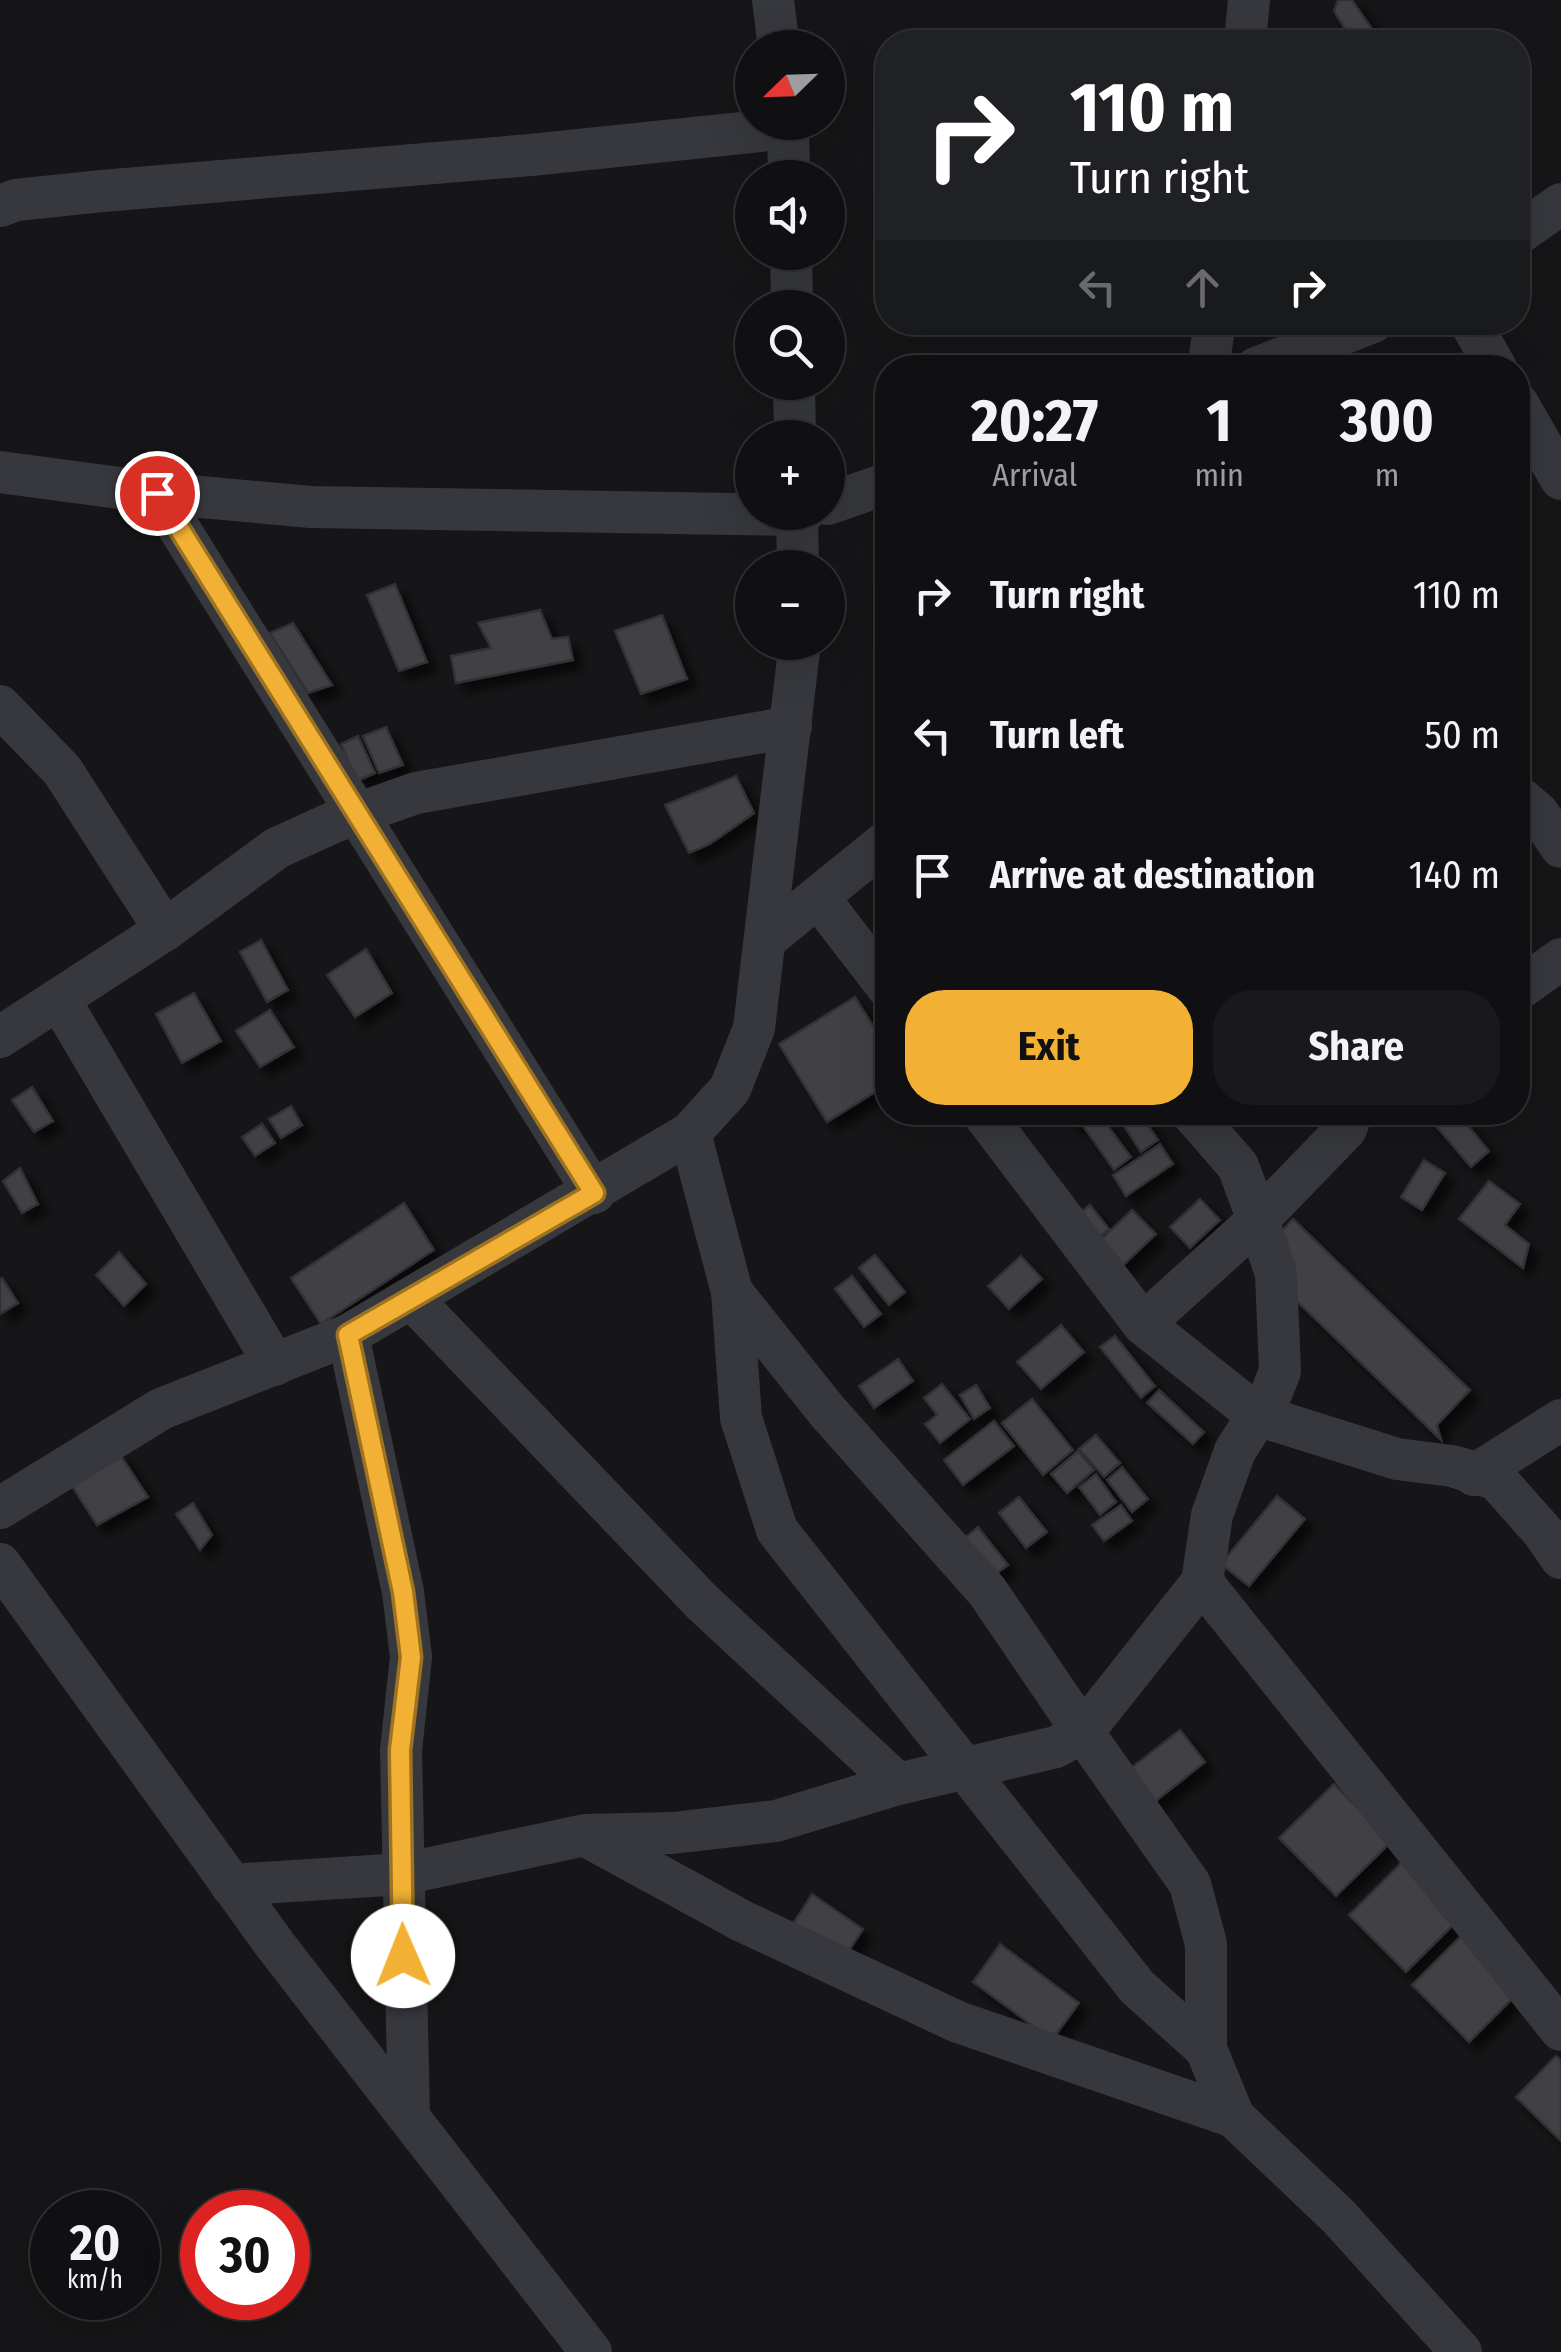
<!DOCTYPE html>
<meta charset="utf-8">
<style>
:root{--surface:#101012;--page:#19191b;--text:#f1f3f6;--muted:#9c9d9f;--line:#303032;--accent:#f2b134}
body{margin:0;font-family:"Fira Sans Condensed",sans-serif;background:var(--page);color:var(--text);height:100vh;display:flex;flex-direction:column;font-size:38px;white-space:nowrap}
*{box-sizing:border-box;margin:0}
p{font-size:32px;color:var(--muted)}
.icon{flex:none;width:55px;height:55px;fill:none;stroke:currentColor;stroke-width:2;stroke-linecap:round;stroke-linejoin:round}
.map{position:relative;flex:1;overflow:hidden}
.side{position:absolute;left:875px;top:355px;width:655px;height:770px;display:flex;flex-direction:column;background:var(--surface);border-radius:40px;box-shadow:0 10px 40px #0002,0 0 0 2px var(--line)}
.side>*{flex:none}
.guide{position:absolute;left:875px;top:30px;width:655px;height:305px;border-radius:40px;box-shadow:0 10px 40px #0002,0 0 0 2px var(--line);background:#202124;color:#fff;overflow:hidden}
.needle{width:65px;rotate:247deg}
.tools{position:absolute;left:735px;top:30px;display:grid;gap:20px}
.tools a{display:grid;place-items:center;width:110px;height:110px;border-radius:50%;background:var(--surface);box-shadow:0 10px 40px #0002,0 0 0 2px var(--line);font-size:50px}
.speed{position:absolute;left:30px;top:2190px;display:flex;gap:20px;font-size:50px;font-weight:700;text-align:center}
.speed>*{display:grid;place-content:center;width:130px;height:130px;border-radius:50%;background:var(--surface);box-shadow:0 10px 40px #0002,0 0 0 2px var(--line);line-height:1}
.speed small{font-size:25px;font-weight:400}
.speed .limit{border:15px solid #d22;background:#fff;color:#111}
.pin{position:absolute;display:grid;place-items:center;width:85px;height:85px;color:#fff;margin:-42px;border:5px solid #fff;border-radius:50%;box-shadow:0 2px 10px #0007}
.me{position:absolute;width:110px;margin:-55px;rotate:359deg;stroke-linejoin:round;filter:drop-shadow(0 0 8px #0008)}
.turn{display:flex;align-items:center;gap:35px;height:210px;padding:0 30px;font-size:45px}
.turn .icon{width:130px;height:130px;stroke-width:2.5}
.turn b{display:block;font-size:70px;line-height:85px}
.lanes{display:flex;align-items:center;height:95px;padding:0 30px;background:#0003;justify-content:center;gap:50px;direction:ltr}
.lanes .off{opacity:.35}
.eta{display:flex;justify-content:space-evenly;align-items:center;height:170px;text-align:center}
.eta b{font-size:60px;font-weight:700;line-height:70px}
.button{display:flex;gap:20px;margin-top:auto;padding:20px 30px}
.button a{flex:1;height:115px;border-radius:40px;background:var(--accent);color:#111;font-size:40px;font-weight:700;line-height:115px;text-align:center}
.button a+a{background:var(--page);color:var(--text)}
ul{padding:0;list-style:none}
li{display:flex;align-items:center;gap:30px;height:140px;padding:0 30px}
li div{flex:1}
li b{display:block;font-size:38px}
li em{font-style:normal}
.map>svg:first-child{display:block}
.building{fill:#404145;stroke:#303034;stroke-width:2.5;filter:url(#shadow)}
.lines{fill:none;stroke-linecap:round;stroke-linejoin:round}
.street{stroke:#37383d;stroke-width:42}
.route-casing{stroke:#9d7322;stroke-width:25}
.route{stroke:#f2b134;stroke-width:18}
</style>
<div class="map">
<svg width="1561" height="2352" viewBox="0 0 1561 2352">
<defs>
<filter id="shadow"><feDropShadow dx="9" dy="9" stdDeviation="5" flood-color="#0009"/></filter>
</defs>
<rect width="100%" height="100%" fill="#161618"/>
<!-- building -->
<g class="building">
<polygon points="1338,0 1352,0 1381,42 1353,42 1334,11"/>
<polygon points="395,584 427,662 399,671 367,595"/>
<polygon points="540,610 552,639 568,637 573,660 456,683 451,656 491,648 478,623"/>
<polygon points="662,615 687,679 641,694 615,631"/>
<polygon points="293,623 332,685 308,693 270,633"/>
<polygon points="386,727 403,765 379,773 363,736"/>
<polygon points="358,736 375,773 357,781 341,744"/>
<polygon points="736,776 754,813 710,844 689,853 665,805"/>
<polygon points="261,940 288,990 267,1002 240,952"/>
<polygon points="366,949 392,993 355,1017 327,975"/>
<polygon points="194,993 221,1041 182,1063 156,1014"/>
<polygon points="855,997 888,1050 888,1084 827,1122 779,1044"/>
<polygon points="270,1010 294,1047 260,1067 236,1031"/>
<polygon points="32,1087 53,1121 34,1132 12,1100"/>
<polygon points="291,1106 302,1125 281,1138 269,1119"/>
<polygon points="1066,1112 1093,1112 1074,1125"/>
<polygon points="1115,1112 1139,1112 1158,1140 1141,1152"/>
<polygon points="1424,1112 1457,1112 1489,1151 1471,1167"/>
<polygon points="1099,1114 1131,1157 1114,1170 1083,1126"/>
<polygon points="262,1124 275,1143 255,1156 242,1137"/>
<polygon points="1160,1144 1173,1164 1126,1196 1113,1175"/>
<polygon points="1424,1160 1445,1173 1422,1210 1401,1197"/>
<polygon points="20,1168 38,1204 22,1213 3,1181"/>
<polygon points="1489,1181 1520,1204 1505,1225 1529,1244 1523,1268 1459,1219"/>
<polygon points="1200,1199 1220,1220 1190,1248 1170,1227"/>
<polygon points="404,1203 434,1250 321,1324 291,1278"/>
<polygon points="1090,1205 1109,1229 1088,1246 1069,1222"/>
<polygon points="1132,1210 1156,1234 1118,1270 1095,1245"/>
<polygon points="1293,1219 1470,1390 1437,1425 1441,1440 1254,1260"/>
<polygon points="119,1252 146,1284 124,1306 96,1275"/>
<polygon points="875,1255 905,1292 889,1305 859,1268"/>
<polygon points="1021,1256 1042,1279 1009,1309 988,1286"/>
<polygon points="852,1276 881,1314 864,1327 835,1289"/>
<polygon points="2,1278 18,1303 0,1314 0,1279"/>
<polygon points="1061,1325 1084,1352 1041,1389 1017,1362"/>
<polygon points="1115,1336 1155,1386 1141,1398 1100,1347"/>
<polygon points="898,1359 913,1381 874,1408 859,1386"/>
<polygon points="942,1384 970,1419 940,1443 925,1424 937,1415 924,1398"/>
<polygon points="976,1385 990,1408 974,1419 960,1395"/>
<polygon points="1159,1390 1204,1432 1193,1444 1147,1403"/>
<polygon points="1032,1399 1073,1450 1043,1475 1002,1423"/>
<polygon points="994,1421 1014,1446 963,1485 944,1460"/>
<polygon points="1096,1435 1120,1463 1104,1477 1079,1449"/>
<polygon points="1078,1451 1094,1470 1067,1493 1051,1474"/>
<polygon points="119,1453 148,1497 97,1525 72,1486"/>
<polygon points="1122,1467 1148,1499 1132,1512 1107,1480"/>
<polygon points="1096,1474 1116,1502 1100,1515 1079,1487"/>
<polygon points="1277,1496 1305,1519 1249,1586 1221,1564"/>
<polygon points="1019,1497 1047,1532 1026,1548 999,1513"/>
<polygon points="193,1503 212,1535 200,1550 176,1514"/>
<polygon points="1121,1505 1132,1521 1104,1541 1092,1525"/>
<polygon points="978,1527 1008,1565 991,1577 962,1540"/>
<polygon points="1180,1730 1205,1762 1147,1808 1122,1775"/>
<polygon points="1334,1784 1391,1842 1336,1896 1279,1838"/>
<polygon points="1403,1861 1460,1918 1406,1972 1349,1915"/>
<polygon points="812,1894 863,1929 841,1963 790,1929"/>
<polygon points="1466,1931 1523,1988 1469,2042 1412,1985"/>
<polygon points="1000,1944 1079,2003 1052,2040 973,1982"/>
<polygon points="1556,2056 1561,2060 1561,2141 1516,2097"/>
</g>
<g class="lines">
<!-- street -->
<g class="street">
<polyline points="773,0 779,48"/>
<polyline points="1245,42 1249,0"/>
<polyline points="788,122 789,178"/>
<polyline points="0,206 16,200 102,191 531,155 788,128"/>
<polyline points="1518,234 1561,204"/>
<polyline points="791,252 792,308"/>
<polyline points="1470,322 1496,368"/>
<polyline points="1208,368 1215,322"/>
<polyline points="1256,368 1373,322"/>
<polyline points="794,382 795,438"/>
<polyline points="1518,404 1561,479"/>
<polyline points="0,472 157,493 311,507 797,515 804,512"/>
<polyline points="157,493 594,1193"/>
<polyline points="828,504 888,483"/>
<polyline points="797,512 798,568"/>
<polyline points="0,706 62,770 165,930"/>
<polyline points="1518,796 1538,813 1561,847"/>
<polyline points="818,897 888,988"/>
<polyline points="765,940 888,840"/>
<polyline points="1518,990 1561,959"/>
<polyline points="59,999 275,1365"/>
<polyline points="0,1037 165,930 277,848 334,822 416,793 791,727"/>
<polyline points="982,1112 1143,1324 1257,1415 1397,1459 1452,1466 1496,1479 1543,1532 1561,1558"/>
<polyline points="1191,1112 1238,1166 1258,1220 1276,1274 1280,1371 1271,1394 1235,1451 1212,1515 1202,1582 1083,1732 1190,1884 1206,1944 1206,2049 1234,2117 1339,2217 1461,2352"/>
<polyline points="732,1292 741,1418 777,1530 1137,1987 1206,2049"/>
<polyline points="412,1299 702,1602 898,1784"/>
<polyline points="1143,1324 1258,1220 1346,1129 1352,1112"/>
<polyline points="348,1335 403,1592 411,1657 401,1750 409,2117"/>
<polyline points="1474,1475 1561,1420"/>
<polyline points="0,1508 161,1409 348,1335 690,1133 730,1089 754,1028 800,642"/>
<polyline points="0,1564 276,1946 591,2352"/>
<polyline points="1202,1582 1561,2030"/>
<polyline points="590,1838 742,1921 958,2022 1234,2117"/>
<polyline points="231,1885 403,1874 585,1835 673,1833 776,1821 898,1784 1056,1747 1083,1732 987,1591 827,1411 732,1292 690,1133"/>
</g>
</g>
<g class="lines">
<!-- route casing -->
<g class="route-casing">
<polyline id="route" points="157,493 594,1193 348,1335 403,1592 411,1657 400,1750 403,1956"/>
</g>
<!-- route -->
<use href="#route" class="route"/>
</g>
</svg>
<div class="tools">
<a><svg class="needle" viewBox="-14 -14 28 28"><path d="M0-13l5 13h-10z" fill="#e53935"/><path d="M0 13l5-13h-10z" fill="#9c9d9f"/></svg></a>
<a><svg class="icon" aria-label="sound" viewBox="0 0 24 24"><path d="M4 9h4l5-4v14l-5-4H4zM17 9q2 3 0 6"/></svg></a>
<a><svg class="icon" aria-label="search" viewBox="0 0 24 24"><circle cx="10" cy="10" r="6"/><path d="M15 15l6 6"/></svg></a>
<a>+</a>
<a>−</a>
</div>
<div class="speed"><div>20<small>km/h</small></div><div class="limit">30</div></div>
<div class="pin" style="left:157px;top:493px;background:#d93025"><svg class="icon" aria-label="arrive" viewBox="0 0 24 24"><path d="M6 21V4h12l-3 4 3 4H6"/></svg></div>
<svg class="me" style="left:403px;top:1956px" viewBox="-20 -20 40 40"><circle r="19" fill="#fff"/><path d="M0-13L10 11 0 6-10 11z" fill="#f2b134"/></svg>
<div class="guide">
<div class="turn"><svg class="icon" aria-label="right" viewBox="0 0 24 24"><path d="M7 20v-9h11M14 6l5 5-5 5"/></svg><div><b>110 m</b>Turn right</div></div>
<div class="lanes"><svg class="icon off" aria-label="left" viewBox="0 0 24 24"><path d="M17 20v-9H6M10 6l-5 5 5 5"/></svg><svg class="icon off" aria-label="ahead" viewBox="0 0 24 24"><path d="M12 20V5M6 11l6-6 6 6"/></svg><svg class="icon" aria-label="right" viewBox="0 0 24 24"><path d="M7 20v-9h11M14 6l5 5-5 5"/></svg></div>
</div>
<section class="side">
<div class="eta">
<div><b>20:27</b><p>Arrival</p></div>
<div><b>1</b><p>min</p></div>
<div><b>300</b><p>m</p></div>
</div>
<ul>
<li><svg class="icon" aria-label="right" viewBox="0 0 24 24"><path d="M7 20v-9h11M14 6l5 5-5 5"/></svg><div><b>Turn right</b></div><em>110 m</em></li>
<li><svg class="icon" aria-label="left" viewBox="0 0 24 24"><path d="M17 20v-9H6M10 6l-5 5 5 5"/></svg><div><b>Turn left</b></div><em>50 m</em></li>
<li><svg class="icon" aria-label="arrive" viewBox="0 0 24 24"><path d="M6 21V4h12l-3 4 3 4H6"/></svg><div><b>Arrive at destination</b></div><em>140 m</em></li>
</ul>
<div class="button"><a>Exit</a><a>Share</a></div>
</section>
</div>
